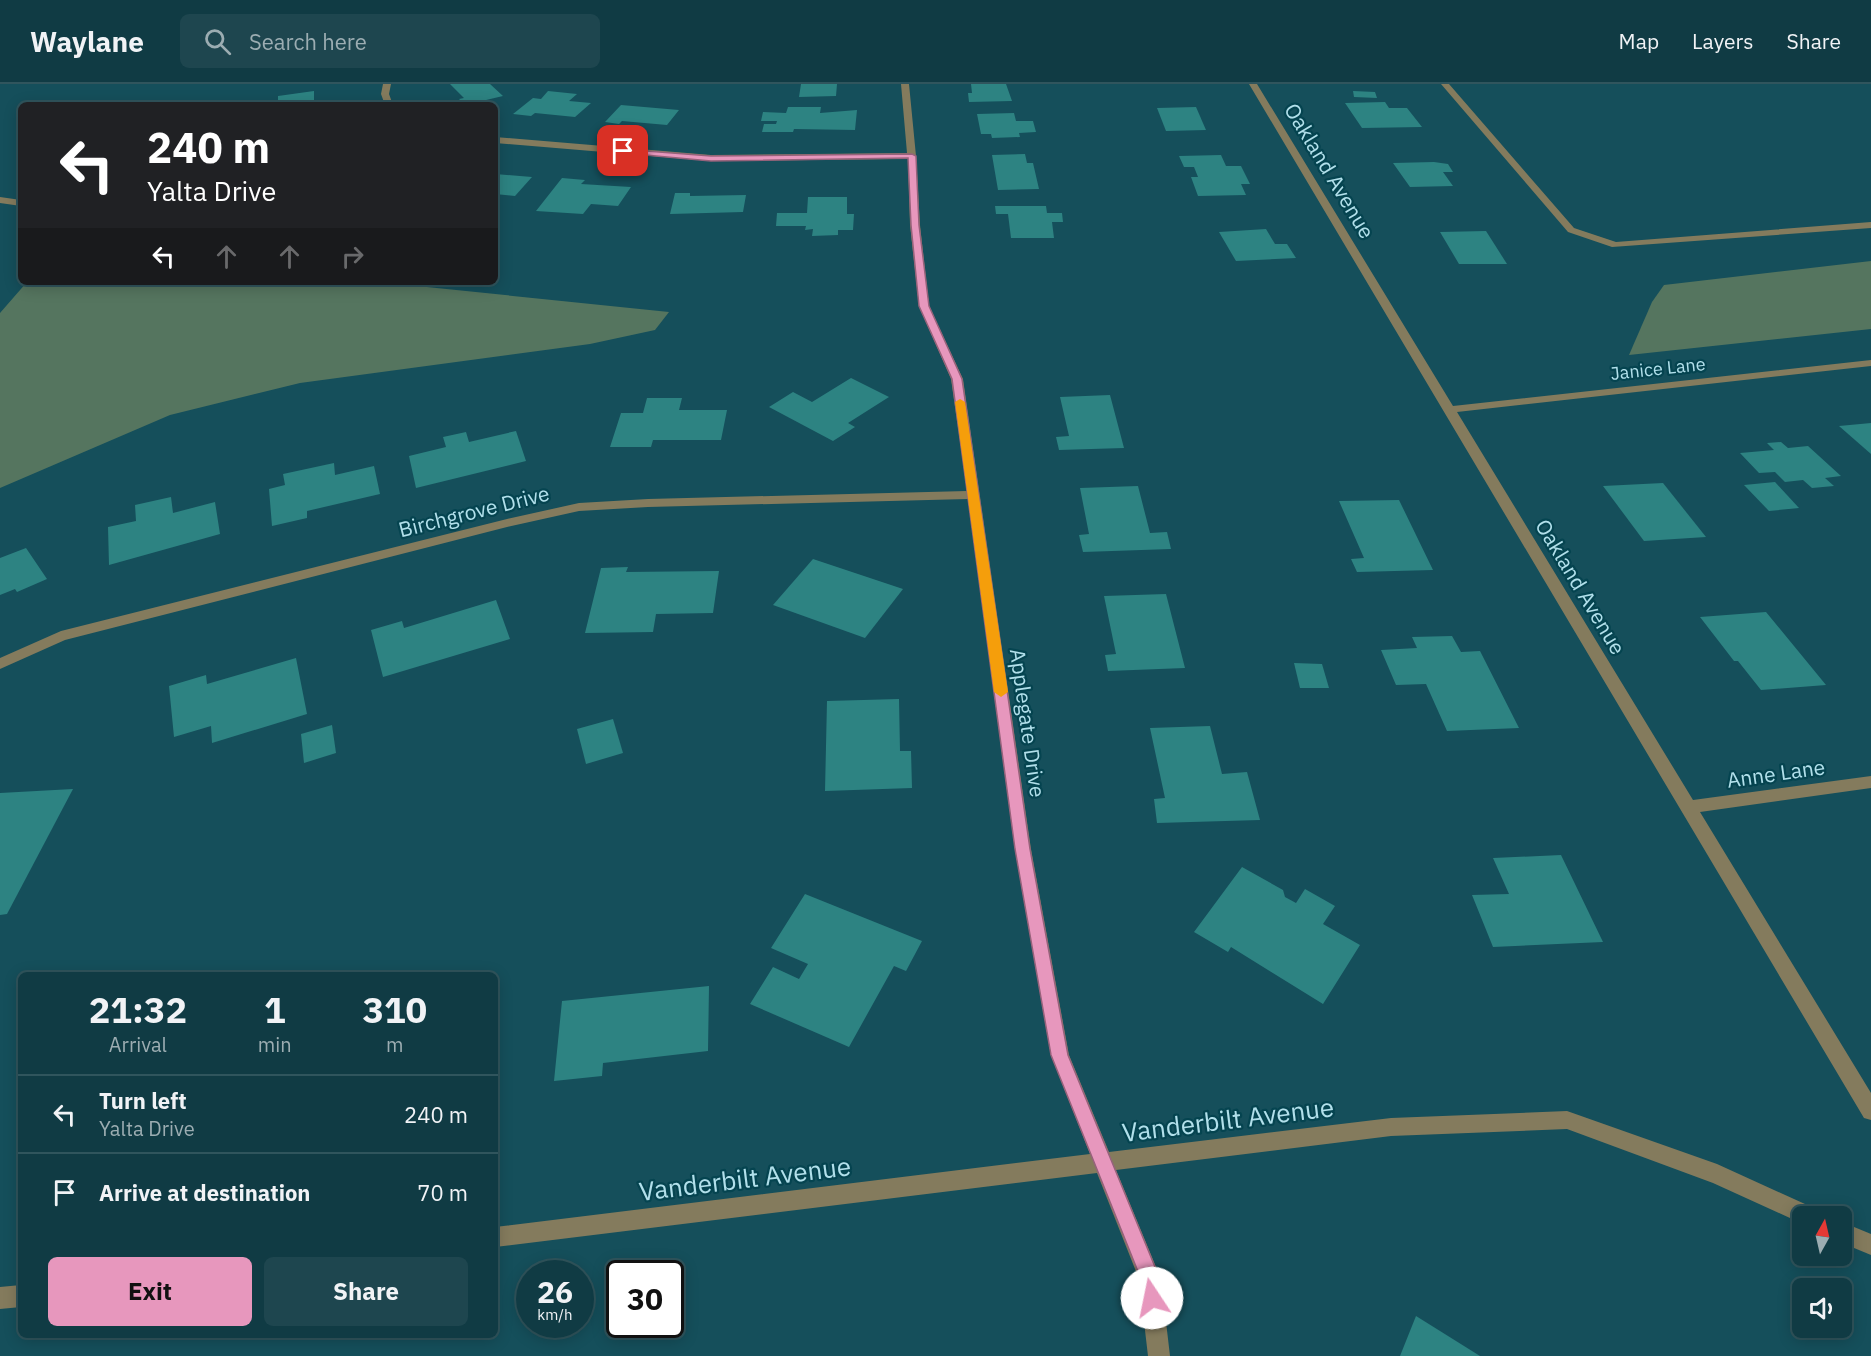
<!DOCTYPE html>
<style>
:root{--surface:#103b44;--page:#1e464f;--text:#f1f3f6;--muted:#9cadb2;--line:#30555d;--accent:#e797bd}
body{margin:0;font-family:"IBM Plex Sans",sans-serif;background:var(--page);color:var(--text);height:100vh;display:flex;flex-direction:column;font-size:22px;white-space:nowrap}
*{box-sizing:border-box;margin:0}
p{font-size:20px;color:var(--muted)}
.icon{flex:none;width:33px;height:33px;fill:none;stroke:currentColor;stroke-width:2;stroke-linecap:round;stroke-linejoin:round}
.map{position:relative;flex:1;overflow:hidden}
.drawer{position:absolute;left:18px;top:888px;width:480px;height:366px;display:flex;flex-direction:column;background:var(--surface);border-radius:9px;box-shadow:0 3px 15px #0003,0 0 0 2px var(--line)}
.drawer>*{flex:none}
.banner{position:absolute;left:18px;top:18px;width:480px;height:183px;border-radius:9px;box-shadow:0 3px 15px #0003,0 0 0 2px var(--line);background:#202124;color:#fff;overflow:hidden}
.needle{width:39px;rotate:8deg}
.fabs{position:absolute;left:1792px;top:1122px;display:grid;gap:12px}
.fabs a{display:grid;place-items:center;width:60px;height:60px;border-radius:9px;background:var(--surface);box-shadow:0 3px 15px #0003,0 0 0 2px var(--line);font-size:30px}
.speed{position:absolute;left:516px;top:1176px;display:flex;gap:12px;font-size:30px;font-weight:700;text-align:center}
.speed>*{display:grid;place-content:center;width:78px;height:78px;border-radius:50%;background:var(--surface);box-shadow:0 3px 15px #0003,0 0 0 2px var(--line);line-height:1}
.speed small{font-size:15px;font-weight:400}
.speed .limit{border:3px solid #111;border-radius:9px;background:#fff;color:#111}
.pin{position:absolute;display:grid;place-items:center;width:51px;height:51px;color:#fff;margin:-26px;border-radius:12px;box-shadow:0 3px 9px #0006}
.me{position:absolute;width:66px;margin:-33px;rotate:349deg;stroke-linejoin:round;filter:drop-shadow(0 0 4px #0008)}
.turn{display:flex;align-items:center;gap:21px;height:126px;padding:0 30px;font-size:27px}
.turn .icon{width:78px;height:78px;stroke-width:2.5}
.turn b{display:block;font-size:42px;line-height:51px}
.lanes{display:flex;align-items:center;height:57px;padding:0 30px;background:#0003;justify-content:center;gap:30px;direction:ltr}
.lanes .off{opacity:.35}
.eta{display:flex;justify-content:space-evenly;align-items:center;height:102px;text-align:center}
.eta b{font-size:36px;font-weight:800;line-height:42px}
.button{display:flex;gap:12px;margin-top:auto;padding:12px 30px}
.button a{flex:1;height:69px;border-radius:9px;background:var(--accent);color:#111;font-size:24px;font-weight:800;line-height:69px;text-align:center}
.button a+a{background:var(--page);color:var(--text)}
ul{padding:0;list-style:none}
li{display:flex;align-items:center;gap:18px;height:78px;padding:0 30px;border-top:2px solid var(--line)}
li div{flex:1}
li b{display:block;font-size:22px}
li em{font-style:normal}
header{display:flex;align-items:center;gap:36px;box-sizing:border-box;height:84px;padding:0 30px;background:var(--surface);border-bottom:2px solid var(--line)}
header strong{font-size:28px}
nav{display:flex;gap:33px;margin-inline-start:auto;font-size:21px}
.search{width:420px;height:54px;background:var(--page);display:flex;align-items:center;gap:15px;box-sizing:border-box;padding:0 21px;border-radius:9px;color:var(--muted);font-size:22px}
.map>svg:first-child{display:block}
.green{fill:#55755f}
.building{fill:#2d8382}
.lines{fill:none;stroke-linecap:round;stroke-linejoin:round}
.minor{fill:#847b5d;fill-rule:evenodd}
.route{fill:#e797bd;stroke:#96627b;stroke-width:1.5}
.slow{fill:#f59e0b}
.labels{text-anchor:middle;stroke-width:4.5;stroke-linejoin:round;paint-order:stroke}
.far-street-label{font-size:18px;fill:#b2e0eb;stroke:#054450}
.street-label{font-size:21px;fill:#b2e0eb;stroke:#054450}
.near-street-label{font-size:26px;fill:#b2e0eb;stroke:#054450}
</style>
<header>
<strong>Waylane</strong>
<div class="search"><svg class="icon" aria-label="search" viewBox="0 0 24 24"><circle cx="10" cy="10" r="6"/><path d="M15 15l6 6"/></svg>Search here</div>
<nav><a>Map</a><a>Layers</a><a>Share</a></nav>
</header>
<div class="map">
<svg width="1871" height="1272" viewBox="0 0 1871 1272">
<rect width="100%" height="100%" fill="#154f5b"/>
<!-- green -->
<g class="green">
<polygon points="1871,177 1871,245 1629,271 1652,218 1664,201"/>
<polygon points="27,198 378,198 669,228 655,246 590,260 300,299 170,331 0,404 0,229"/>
</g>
<!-- building -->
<g class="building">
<polygon points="450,0 490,0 503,12 465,21 459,15 464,14"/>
<polygon points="801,0 837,0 836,12 799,13"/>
<polygon points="971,0 1006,0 1012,17 969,18 968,9 972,9"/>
<polygon points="314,7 314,21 278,21 278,12"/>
<polygon points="548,7 577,10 569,17 591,19 575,33 535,29 531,32 513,30 533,14 541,15"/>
<polygon points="1353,7 1375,8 1377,14 1354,13"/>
<polygon points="1385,18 1389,24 1407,24 1422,43 1362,44 1345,19"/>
<polygon points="621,21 679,26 667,41 622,37 619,40 605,38"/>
<polygon points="788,23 821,23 820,29 857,26 855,46 794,45 793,48 762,48 764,40 776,40 777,37 761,37 763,28 786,29"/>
<polygon points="1196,23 1206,46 1166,47 1157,24"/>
<polygon points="1014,29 1016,37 1033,37 1036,48 1019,49 1020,53 992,54 991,50 981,50 977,30"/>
<polygon points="1025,70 1027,79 1033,79 1039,105 998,106 992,71"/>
<polygon points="1221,71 1226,82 1241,82 1250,100 1241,100 1246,111 1198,112 1191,93 1198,93 1194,83 1184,83 1179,72"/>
<polygon points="1434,78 1448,80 1453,88 1443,88 1453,102 1410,103 1393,79"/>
<polygon points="495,90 532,93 515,112 495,110"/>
<polygon points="562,94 585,96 581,100 631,103 618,122 591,120 583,130 536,127"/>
<polygon points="675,109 690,109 690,112 746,111 743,128 670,130"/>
<polygon points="808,113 847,113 847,130 854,130 853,146 838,146 838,151 812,152 813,145 805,146 806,142 776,142 777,129 807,129"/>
<polygon points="995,122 1046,122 1047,129 1062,129 1063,138 1052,138 1054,154 1011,154 1008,130 996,130"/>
<polygon points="1266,145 1275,160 1287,160 1296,174 1236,177 1219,148"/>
<polygon points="1486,147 1507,180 1459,180 1440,148"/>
<polygon points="851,294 889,313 848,339 855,343 833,357 769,323 793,308 812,318"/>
<polygon points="1110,311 1124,364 1059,366 1056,353 1069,352 1060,313"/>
<polygon points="647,314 682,314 679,326 727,326 721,356 653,356 651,363 610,363 621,329 643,329"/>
<polygon points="1871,339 1871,370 1839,342"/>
<polygon points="516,347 526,377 416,404 409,372 446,363 443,353 466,348 469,358"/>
<polygon points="1781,358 1788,364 1808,362 1841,392 1825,394 1834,402 1812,404 1803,396 1785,398 1775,388 1759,389 1740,369 1774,366 1767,359"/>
<polygon points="334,379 335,391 374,382 380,410 307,427 307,434 272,442 269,405 285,401 283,390"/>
<polygon points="1775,398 1799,424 1769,427 1744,401"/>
<polygon points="1663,399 1706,453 1644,457 1603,402"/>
<polygon points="1138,402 1150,449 1167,448 1171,465 1083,468 1079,451 1089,450 1080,404"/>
<polygon points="171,413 173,429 215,418 220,450 109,481 108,443 136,437 135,421"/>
<polygon points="1399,416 1433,486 1357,488 1351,475 1364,474 1339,417"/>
<polygon points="26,464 47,495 17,508 15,505 0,511 0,474"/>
<polygon points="813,475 903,505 865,554 773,521"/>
<polygon points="628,483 626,488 719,487 713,529 656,530 653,548 585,549 601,484"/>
<polygon points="1166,510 1185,584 1108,587 1105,571 1116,570 1104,512"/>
<polygon points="496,516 510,555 383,593 371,546 402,537 404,544"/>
<polygon points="1766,528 1826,601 1761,606 1738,577 1734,577 1700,533"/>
<polygon points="1452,552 1461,568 1480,567 1519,644 1447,647 1426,600 1396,601 1381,566 1417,564 1412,553"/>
<polygon points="296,574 307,630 212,659 211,642 174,653 169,602 206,591 207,600"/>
<polygon points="1294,579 1322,580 1329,604 1300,604"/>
<polygon points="899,615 900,667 911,667 912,704 825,707 827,617"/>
<polygon points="613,635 623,669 586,680 577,645"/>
<polygon points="332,641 336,669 304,679 301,650"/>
<polygon points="1210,642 1222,690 1247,688 1260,736 1157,739 1154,715 1165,714 1150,644"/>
<polygon points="73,705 7,830 0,831 0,709"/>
<polygon points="1561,771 1603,858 1493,863 1472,811 1509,810 1493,774"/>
<polygon points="1242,783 1283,806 1285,813 1296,819 1305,805 1335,822 1323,840 1360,861 1323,920 1231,863 1228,868 1194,848"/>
<polygon points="805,810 922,857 906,887 894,882 849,963 750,920 773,883 799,895 808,880 771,864"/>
<polygon points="709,902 708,967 603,979 602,992 554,997 562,917"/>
<polygon points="1416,1232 1480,1272 1400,1272"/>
</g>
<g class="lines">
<!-- minor -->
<g class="minor">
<polygon points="383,0 391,0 389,10 393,21 385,21 381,10"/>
<polygon points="901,0 909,0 916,72 920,141 929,222 963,295 1031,765 1069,971 1109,1068 1391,1034 1567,1027 1717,1080 1816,1125 1819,1132 1803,1132 1803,1140 1713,1099 1567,1045 1391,1052 1116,1086 1161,1195 1170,1272 1148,1272 1139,1195 1097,1089 495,1163 495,1143 1090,1070 1051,971 1015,765 968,415 648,423 579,427 507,443 65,556 0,585 0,574 61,547 507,435 579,419 648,415 967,407 951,295 919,222 910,141 908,75 711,77 495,59 495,53 711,71 907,69"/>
<polygon points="1249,0 1257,0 1453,322 1871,276 1871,282 1457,328 1693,716 1871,692 1871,704 1700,728 1871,1009 1871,1036 1864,1034"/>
<polygon points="1441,0 1449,0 1574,144 1616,158 1871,138 1871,144 1612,163 1568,148"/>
<polygon points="0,113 21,116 21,122 0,119"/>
<polygon points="1842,1138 1871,1150 1871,1171 1842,1159"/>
<polygon points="21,1201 21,1223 0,1225 0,1203"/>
</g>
</g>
<!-- route -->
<polygon class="route" points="620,65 711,72 912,70 916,72 919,141 929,222 962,295 1030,765 1068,971 1160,1195 1162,1214 1159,1221 1152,1224 1145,1221 1141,1195 1051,971 1015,765 952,295 919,222 911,141 908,74 711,77 623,69 620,69"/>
<!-- slow -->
<polygon class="slow" points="960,315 965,318 1008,608 1001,613 994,608 955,318"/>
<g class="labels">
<!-- far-street labels -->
<g class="far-street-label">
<text transform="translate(1658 285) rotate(-6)" y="6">Janice Lane</text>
</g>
<!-- street labels -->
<g class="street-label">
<text transform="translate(1329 87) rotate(59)" y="7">Oakland Avenue</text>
<text transform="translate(474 428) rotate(-14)" y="7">Birchgrove Drive</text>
<text transform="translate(1580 503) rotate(59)" y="7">Oakland Avenue</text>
<text transform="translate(1027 639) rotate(82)" y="7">Applegate Drive</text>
<text transform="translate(1776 690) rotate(-8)" y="7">Anne Lane</text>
</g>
<!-- near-street labels -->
<g class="near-street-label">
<text transform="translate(1228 1036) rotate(-7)" y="9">Vanderbilt Avenue</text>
<text transform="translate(745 1095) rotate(-7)" y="9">Vanderbilt Avenue</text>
</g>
</g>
</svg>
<div class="fabs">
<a><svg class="needle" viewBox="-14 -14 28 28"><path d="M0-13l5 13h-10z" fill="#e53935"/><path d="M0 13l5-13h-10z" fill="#9cadb2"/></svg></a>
<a><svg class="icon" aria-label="sound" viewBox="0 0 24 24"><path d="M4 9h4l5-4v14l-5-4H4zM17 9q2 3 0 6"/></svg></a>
</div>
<div class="speed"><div>26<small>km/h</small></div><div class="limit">30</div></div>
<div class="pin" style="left:623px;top:67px;background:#d93025"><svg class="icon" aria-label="arrive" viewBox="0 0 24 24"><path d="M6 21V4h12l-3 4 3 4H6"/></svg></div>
<svg class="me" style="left:1152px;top:1214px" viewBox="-20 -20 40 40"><circle r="19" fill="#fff"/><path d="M0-13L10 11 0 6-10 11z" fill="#e797bd"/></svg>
<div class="banner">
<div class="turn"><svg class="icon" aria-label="left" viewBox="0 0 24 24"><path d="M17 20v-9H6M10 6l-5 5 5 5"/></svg><div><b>240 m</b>Yalta Drive</div></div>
<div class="lanes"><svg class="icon" aria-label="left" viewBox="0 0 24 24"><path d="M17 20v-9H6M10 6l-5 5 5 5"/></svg><svg class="icon off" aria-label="ahead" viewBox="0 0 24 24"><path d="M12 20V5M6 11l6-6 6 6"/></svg><svg class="icon off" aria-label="ahead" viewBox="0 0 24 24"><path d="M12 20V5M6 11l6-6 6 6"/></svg><svg class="icon off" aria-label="right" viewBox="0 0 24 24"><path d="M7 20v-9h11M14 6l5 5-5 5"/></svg></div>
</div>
<section class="drawer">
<div class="eta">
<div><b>21:32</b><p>Arrival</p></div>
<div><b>1</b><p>min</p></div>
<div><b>310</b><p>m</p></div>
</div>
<ul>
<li><svg class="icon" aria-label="left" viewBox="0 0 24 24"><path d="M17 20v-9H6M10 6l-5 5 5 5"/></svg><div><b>Turn left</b><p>Yalta Drive</p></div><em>240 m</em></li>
<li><svg class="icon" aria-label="arrive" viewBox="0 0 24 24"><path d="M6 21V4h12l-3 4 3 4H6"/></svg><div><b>Arrive at destination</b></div><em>70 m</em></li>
</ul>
<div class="button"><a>Exit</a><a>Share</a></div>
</section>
</div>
